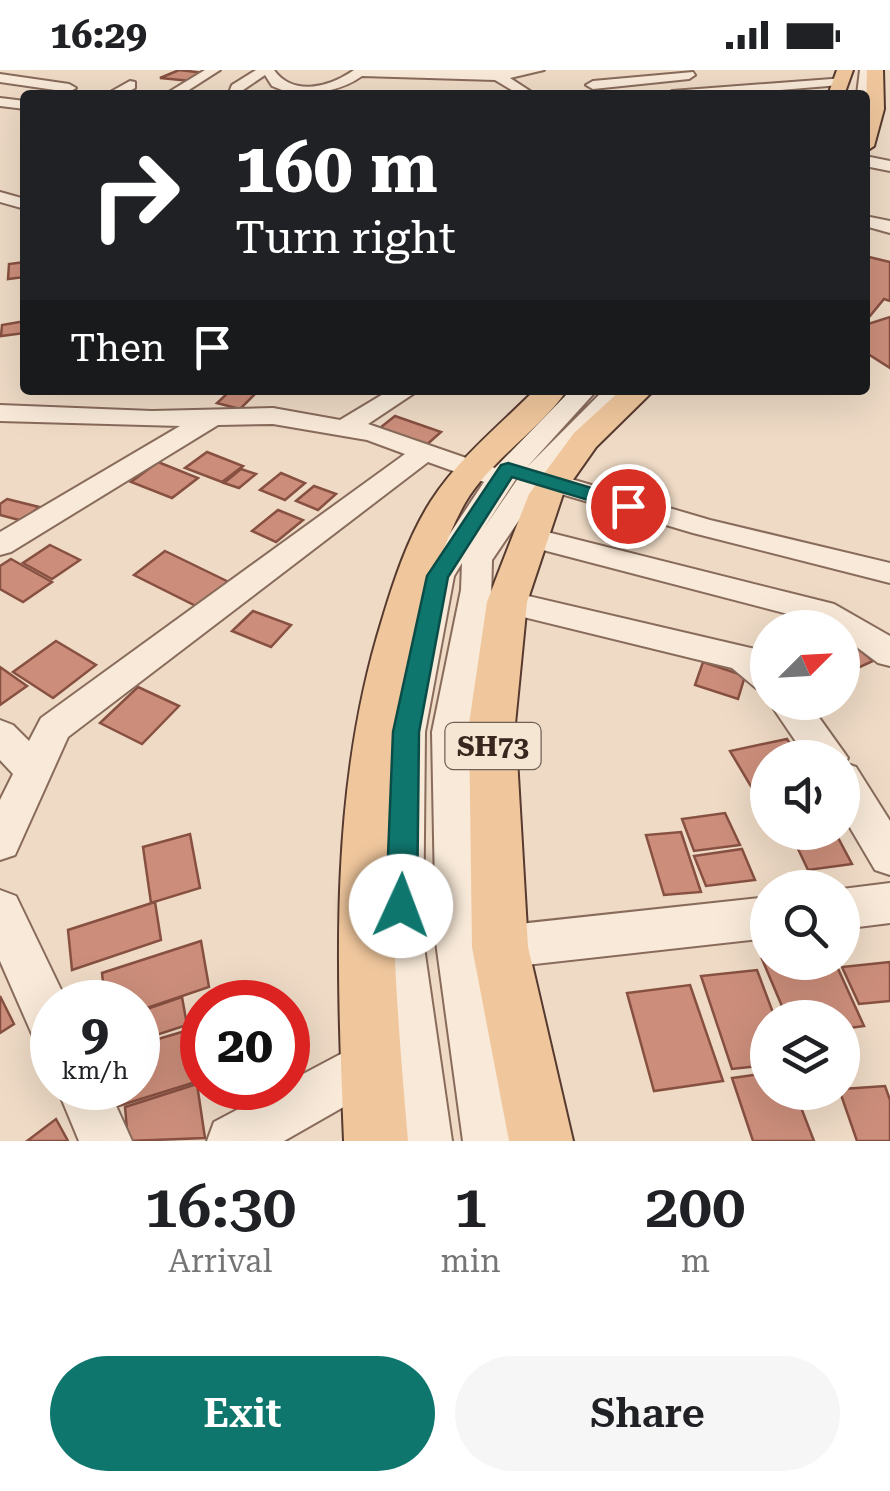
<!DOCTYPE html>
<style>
:root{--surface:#fff;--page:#f6f6f6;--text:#202124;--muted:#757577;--accent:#0f766e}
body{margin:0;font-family:"Roboto Serif",serif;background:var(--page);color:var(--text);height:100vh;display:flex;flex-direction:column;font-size:38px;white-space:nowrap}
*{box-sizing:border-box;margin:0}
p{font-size:32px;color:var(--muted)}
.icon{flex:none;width:55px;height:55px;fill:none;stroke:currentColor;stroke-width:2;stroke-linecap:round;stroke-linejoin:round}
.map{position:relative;height:1071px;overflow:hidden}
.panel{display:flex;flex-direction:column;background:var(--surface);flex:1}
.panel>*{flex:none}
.banner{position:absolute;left:20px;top:20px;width:850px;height:305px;border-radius:10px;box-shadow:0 10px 40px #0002;background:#202124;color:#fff;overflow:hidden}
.needle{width:65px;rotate:66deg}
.buttons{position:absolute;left:750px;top:540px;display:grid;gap:20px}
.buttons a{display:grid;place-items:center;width:110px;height:110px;border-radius:50%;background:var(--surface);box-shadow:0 10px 40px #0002;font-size:50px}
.speed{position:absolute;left:30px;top:910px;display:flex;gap:20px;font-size:50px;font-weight:700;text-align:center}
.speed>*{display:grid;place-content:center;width:130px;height:130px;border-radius:50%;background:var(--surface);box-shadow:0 10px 40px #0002;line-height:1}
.speed small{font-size:25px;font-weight:400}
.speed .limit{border:15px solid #d22;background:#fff;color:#111}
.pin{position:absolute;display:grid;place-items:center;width:85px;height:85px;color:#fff;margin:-42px;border:5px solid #fff;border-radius:50%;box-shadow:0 2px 10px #0007}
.me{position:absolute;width:110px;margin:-55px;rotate:2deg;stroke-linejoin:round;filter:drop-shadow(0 0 8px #0008)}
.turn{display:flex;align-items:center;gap:35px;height:210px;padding:0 50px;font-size:45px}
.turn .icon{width:130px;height:130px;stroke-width:2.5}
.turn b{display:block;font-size:70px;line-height:85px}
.then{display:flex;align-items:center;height:95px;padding:0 50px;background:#0003;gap:20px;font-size:38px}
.eta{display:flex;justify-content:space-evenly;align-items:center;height:170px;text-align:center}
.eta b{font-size:60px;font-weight:600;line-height:70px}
.primary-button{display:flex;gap:20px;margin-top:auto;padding:20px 50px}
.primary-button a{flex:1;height:115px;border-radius:60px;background:var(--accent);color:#fff;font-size:40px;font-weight:600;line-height:115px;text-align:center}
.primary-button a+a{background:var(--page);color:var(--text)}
.status{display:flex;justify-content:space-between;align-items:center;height:70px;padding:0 50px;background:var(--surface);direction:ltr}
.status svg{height:28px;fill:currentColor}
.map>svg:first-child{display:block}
.building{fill:#cc8e7b;stroke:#875041;stroke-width:2.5}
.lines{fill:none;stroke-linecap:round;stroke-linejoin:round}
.minor-casing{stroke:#886b5b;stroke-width:4}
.major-casing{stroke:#563a2f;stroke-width:4}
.minor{fill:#f8e9d8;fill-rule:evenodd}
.major{fill:#f0c79d;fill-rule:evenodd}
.route{fill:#0f766e;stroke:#0a4d48;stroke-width:2.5}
.labels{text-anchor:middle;stroke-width:8;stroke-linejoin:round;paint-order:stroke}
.shield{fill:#f5e6d4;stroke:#716055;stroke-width:2.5}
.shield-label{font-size:28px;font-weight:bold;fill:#39271f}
</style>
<div class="status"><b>16:29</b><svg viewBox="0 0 49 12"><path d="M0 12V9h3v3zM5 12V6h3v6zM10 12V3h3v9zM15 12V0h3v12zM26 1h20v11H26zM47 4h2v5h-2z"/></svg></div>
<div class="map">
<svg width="890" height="1071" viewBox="0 0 890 1071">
<rect width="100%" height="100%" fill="#eedac5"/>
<!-- building -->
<g class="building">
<polygon points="179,0 205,3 191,11 160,8"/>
<polygon points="865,186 890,192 890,231 884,229 870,246 865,244"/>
<polygon points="25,192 25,207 8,209 9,194"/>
<polygon points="890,247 890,298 865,282 865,255"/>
<polygon points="25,251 25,263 1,266 2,255"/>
<polygon points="231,320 259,320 240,339 217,333"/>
<polygon points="395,346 441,362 423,378 376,361"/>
<polygon points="207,382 243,396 222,412 185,398"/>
<polygon points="158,392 198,408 172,428 131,412"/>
<polygon points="241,399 256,404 239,418 224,413"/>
<polygon points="281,403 305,413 285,430 260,420"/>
<polygon points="314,416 336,424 318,440 296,431"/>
<polygon points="7,429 39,437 23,451 0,445 0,434"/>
<polygon points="278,440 303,450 276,472 252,461"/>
<polygon points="50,475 80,490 52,509 23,493"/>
<polygon points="165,481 239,517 208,542 134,505"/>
<polygon points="11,489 52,512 23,532 0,519 0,496"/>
<polygon points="253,541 291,555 271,577 232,561"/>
<polygon points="842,565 873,591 849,602 842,596"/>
<polygon points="56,571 96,595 53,628 13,602"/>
<polygon points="703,592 745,606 738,629 695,615"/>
<polygon points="0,597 27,616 0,635"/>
<polygon points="138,617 179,636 142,674 100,653"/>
<polygon points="787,669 799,688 768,688 768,745 730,681"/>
<polygon points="725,743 740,775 694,781 682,749"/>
<polygon points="681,762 701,822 664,825 646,765"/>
<polygon points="790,762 835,762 852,794 808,800"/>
<polygon points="190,764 200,818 151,833 143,777"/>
<polygon points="742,779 755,810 706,816 694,786"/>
<polygon points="155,832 161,870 72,900 68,860"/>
<polygon points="201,871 209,917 138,941 138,932 105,932 102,903"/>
<polygon points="768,888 768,892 835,892 864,956 842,959 842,948 787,948 762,889"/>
<polygon points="890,892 890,931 859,934 842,897"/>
<polygon points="757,900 775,948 768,948 768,995 732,999 701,906"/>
<polygon points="690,915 723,1011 654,1021 627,923"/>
<polygon points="0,926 14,954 0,963"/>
<polygon points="182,927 187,955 138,971 138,942"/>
<polygon points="202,956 202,1010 112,1038 111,1018 138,1018 138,975"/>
<polygon points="768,1003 768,1022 795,1022 814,1071 753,1071 732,1008"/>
<polygon points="197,1014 205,1068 128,1071 125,1037"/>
<polygon points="885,1016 890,1030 890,1071 857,1071 840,1022 842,1019"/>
<polygon points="56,1049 68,1071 27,1071"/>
</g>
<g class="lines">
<!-- minor casing -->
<g class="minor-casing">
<g id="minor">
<polygon points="205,0 220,0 181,25 164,25"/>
<path d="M256,0H274C293,27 330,17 354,0H544L510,8L536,25H520L495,10L362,6C340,22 310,25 283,25L287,22L272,16L265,5L243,20L242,25H228L232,15Z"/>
<polygon points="860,0 872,0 869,28 857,25"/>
<polygon points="693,2 695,5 689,9 593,19 586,15 593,11"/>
<polygon points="0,4 69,14 76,18 69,22 0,12"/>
<polygon points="845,8 845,14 840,15 720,25 665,25 672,21"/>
<polygon points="130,11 135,12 135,18 122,25 105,25"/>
<polygon points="0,28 25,31 25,39 0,36"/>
<polygon points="865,86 890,91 890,101 865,96"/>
<polygon points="0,122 25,129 25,139 0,132"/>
<polygon points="865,146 890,151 890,163 865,156"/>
<path d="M390,320H419L368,354L495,398L571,320H597L527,397L604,320H630L554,404L710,450L890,493V513L693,463L541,418L492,490L491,532L496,524L507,521L755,579L768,589V622L756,618L732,598L507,543L496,540L491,532L470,662L481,868L484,862L500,856L768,827V868L500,898L485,893L515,1071H463L436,872L432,662L461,520L462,493L454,506L425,662L423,870L452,1071H400L392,1002L389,1011L284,1071H207L214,1052L278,1018H288V1012L371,968L389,978L377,870L387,662L422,506L484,412L428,392L68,667L15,785L0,790V730L13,704L0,690V650L13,655L29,671L41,648L405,384L367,370L273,354L218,355L11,482L0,485V462L180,356L0,351V335L152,341L273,338L340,350ZM516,409L517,410L484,458Z"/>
<polygon points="531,458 834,534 890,566 890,596 878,593 842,566 842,558 825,558 811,550 520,474 516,467 520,460"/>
<polygon points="769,632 808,632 848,688 845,693 856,697 890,751 890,805 875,800 842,744 842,688 807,688"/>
<polygon points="890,813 890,853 842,859 842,819"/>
<polygon points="0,820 16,826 67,932 52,932 52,978 35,971 0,891"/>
<polygon points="57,1018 108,1018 132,1071 79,1071"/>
</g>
</g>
<!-- major casing -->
<g class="major-casing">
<g id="major">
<polygon points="837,0 853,0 844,25 828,25"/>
<polygon points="867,0 883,0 884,39 874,76 865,82"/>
<path d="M535,320H567C538,362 491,389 465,433C445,468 433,509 423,548C378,720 393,895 408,1071H344C337,895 329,720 382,550C394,510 408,467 431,431C459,388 499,356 535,320Z"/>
<polygon points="621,320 654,320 596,377 563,424 527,532 515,654 528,877 573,1071 509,1071 472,877 469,654 487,532 529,424 574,363"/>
</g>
</g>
<!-- minor -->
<use href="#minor" class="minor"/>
<!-- major -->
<use href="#major" class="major"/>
</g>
<!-- route -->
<polygon class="route" points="508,393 635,431 638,436 628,442 512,407 448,507 419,662 417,836 412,846 401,850 390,846 386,836 393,662 427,506 501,395"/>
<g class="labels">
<!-- shield labels -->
<rect class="shield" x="445.5" y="653" width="95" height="46" rx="8"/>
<g class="shield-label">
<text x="493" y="686">SH73</text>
</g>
</g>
</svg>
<div class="buttons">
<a><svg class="needle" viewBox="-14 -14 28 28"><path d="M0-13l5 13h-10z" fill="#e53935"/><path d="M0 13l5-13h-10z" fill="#757577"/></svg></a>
<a><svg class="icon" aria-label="sound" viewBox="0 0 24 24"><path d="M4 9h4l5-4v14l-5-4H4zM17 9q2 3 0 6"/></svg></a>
<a><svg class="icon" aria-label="search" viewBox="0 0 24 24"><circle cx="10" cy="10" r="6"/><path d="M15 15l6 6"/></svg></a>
<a><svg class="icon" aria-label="layers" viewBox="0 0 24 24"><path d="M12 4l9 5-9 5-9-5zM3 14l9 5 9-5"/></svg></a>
</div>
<div class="speed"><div>9<small>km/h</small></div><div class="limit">20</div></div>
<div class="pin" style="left:628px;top:436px;background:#d93025"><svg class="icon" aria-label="arrive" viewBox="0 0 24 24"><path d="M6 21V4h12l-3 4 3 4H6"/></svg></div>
<svg class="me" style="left:401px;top:836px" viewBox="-20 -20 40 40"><circle r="19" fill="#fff"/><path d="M0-13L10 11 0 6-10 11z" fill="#0f766e"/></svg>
<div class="banner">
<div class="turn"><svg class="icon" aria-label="right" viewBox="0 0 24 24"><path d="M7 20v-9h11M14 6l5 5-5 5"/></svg><div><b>160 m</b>Turn right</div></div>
<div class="then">Then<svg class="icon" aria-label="arrive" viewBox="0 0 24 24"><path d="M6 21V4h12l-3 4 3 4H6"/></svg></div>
</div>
</div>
<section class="panel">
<div class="eta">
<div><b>16:30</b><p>Arrival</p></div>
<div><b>1</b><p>min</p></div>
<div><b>200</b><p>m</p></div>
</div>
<div class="primary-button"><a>Exit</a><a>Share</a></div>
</section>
